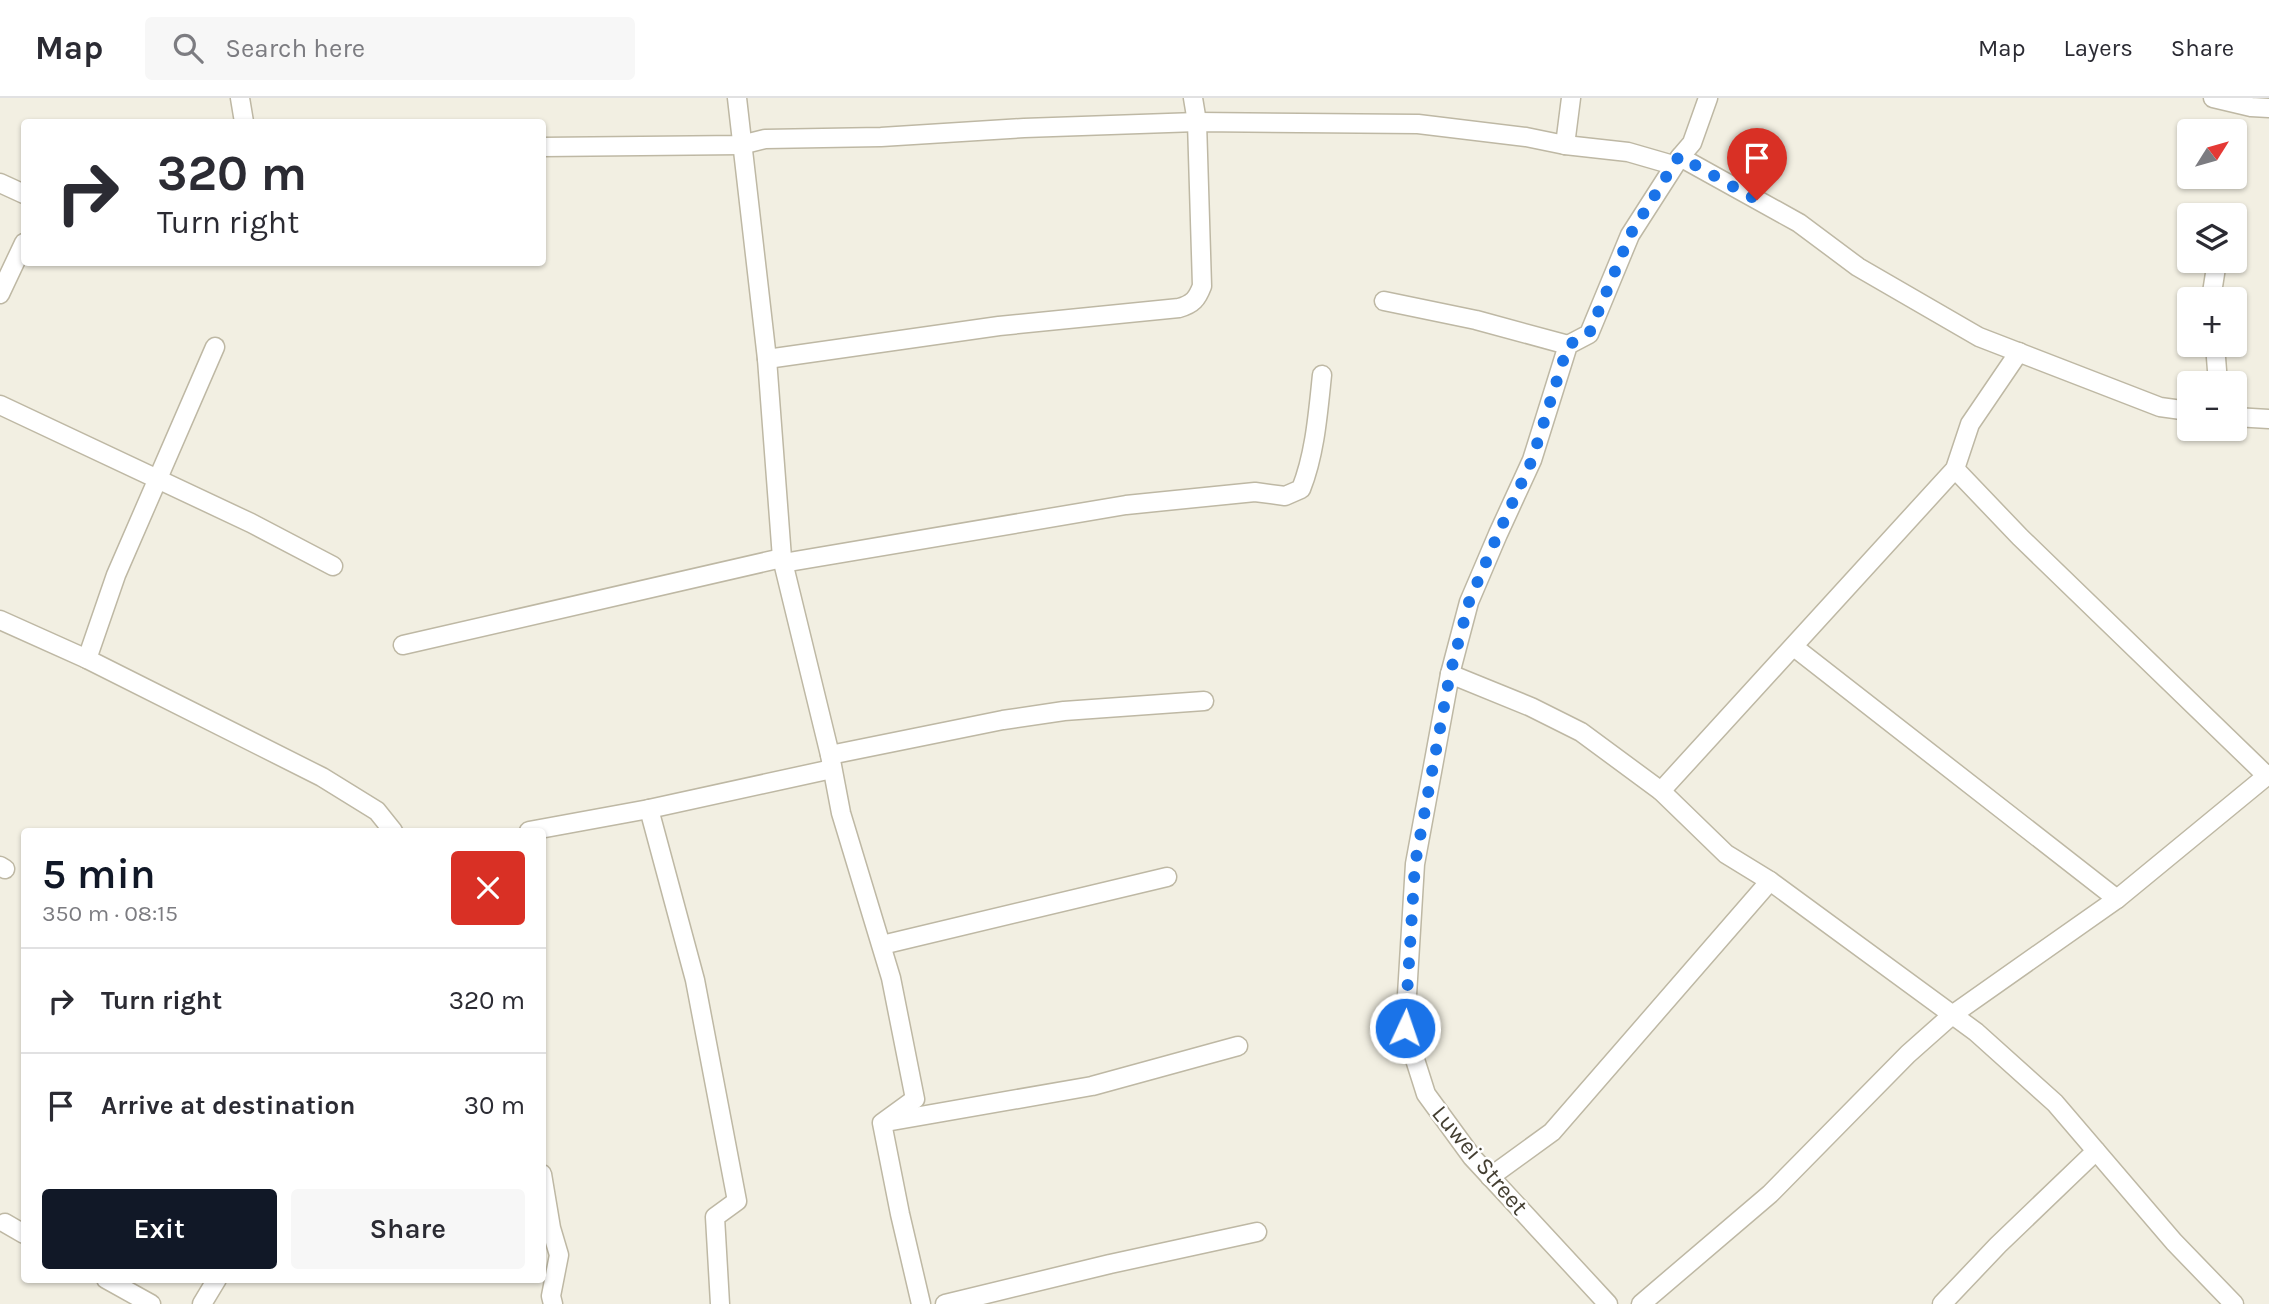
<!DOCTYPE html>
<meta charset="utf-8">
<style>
:root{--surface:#fff;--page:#f7f7f7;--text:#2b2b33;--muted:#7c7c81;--line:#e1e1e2;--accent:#111827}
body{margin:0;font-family:Karla,sans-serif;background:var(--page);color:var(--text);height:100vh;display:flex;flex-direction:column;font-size:26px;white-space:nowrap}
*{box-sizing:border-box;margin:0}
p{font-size:23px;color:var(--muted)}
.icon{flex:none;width:38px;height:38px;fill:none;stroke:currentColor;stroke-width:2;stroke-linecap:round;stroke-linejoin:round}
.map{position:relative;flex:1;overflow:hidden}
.drawer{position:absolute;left:21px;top:730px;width:525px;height:455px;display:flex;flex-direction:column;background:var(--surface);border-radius:7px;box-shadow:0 2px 5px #0004}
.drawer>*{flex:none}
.top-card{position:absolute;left:21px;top:21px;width:525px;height:147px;border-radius:7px;box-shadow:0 2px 5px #0004;background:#fff;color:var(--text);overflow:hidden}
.needle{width:46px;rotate:53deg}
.buttons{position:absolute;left:2177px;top:21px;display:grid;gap:14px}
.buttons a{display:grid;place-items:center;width:70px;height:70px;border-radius:7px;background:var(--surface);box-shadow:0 2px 5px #0004;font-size:35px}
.pin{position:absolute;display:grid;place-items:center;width:60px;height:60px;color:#fff;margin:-72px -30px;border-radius:50% 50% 50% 0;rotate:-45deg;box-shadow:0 0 7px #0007}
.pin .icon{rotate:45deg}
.me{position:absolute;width:77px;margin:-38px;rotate:3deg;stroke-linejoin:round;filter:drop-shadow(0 0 5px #0008)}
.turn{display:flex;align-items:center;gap:24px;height:147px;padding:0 21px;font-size:32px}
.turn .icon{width:91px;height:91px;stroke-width:2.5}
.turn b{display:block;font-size:49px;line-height:60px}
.round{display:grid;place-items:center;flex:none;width:74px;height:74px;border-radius:7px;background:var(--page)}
.headline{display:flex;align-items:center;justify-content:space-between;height:119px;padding:0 21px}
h1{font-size:42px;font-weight:600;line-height:52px;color:var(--accent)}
.cta{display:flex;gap:14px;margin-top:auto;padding:14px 21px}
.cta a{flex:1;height:80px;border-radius:7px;background:var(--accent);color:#fff;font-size:28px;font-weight:600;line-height:80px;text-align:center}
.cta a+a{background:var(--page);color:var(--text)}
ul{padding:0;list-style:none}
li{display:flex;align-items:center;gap:21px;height:105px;padding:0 21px;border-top:2px solid var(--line)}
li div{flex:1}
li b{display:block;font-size:26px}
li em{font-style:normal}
header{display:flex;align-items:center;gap:42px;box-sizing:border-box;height:98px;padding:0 35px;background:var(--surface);border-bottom:2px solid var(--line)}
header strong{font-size:33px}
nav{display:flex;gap:38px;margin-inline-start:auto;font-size:24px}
.search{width:490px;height:63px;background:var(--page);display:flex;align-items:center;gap:18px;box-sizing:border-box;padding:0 24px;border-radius:7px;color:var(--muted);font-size:26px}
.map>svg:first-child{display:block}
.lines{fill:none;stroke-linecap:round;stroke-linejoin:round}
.minor-casing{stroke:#beb8a4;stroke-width:21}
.minor{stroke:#fff;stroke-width:18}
.route{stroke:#1a73e8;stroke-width:12;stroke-dasharray:0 21.6}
.labels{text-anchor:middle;stroke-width:5;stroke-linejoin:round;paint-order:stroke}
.street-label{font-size:24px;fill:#443f32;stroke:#fff}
</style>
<header>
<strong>Map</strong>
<div class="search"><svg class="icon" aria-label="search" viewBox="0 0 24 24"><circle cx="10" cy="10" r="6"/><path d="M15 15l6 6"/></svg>Search here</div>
<nav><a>Map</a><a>Layers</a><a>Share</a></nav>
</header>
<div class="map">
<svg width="2269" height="1206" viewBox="0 0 2269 1206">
<rect width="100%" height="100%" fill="#f2efe2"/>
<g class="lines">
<!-- minor casing -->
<g class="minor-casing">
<g id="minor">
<polyline points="240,0 244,24"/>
<polyline points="737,0 767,261 782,460 830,657 841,715 891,880 915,1001 882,1025 900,1116 921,1206"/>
<polyline points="1708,0 1692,45 1680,59 1799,125 1858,169 1979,239 2160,309 2189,313"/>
<polyline points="2213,0 2251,9 2269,10"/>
<polyline points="1565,47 1571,0"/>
<polyline points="542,49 741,47 765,41 881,39 1024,30 1197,24 1418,26 1526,39 1565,47 1628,54 1673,67"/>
<polyline points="0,85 24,96"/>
<polyline points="0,196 24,145"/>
<polyline points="2211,201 2217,163"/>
<polyline points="1384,203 1476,222 1568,247"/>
<polyline points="2215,247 2218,285"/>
<path d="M767,261L999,228L1179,210C1193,206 1197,201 1202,188L1197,24L1193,0"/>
<polyline points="0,307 251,425 333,468"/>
<polyline points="2235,319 2269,321"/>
<polyline points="1955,371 2020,439 2267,678"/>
<path d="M783,465L1126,407L1255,394L1285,398L1301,391C1315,356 1318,315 1322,277"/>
<polyline points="0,522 87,561 322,679 377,713 393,733"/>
<polyline points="403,547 782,460"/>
<polyline points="1794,549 2117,801"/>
<polyline points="87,561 116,477 215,249"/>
<polyline points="1450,576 1531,609 1581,634 1661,693 1726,756 1770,783 1976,934 2055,1005 2174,1144 2234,1206"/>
<polyline points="830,657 1003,622 1064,613 1204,603"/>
<polyline points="1661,693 1955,371 1970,326 2019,254"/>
<polyline points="649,711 695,882 737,1103 715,1119 720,1206"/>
<polyline points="529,733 649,711 832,671"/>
<polyline points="0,768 5,771"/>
<polyline points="882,847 1167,779"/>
<polyline points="886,1024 1092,988 1238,948"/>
<polyline points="542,1076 551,1130 559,1157 551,1198 553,1206"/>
<polyline points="1490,1079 1552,1034 1770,783"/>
<polyline points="5,1125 24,1136"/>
<polyline points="106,1181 151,1206"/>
<polyline points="202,1206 217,1181"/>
<polyline points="945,1206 1110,1166 1257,1134"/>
<polyline points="1608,1206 1472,1059 1426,996 1405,930 1415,766 1450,576 1469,504 1498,436 1532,362 1568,247 1589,236 1630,137 1680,59"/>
<polyline points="1641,1206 1770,1096 1908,956 1952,917 2117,801 2269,676"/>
<polyline points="1942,1206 1998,1147 2096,1053"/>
</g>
</g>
<!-- minor -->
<use href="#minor" class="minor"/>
</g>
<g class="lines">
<!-- route -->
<polyline class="route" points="1405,930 1415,766 1450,576 1469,504 1498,436 1532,362 1568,247 1589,236 1630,137 1679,58 1757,102"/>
</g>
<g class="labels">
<!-- street labels -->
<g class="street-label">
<text transform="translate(1480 1062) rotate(50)" y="8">Luwei Street</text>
</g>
</g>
</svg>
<div class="buttons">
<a><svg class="needle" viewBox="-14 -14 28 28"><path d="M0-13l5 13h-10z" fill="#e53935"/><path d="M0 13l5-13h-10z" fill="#7c7c81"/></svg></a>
<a><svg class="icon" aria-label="layers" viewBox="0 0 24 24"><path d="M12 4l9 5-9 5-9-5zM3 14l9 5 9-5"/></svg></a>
<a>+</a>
<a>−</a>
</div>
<div class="pin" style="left:1757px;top:102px;background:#d93025"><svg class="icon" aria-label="arrive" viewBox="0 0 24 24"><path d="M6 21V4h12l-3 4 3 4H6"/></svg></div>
<svg class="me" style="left:1405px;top:930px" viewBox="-20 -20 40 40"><circle r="17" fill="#1a73e8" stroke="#fff" stroke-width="3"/><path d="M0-11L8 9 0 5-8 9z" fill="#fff"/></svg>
<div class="top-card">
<div class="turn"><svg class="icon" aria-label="right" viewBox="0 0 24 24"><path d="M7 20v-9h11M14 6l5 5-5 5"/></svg><div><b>320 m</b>Turn right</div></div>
</div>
<section class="drawer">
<div class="headline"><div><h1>5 min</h1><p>350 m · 08:15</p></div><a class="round" style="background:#d93025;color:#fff"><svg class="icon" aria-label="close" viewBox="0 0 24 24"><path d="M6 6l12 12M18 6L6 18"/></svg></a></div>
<ul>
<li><svg class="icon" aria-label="right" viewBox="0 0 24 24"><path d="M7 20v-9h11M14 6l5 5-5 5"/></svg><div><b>Turn right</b></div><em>320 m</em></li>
<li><svg class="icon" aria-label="arrive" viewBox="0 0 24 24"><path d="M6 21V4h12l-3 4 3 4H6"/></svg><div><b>Arrive at destination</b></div><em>30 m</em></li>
</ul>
<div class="cta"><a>Exit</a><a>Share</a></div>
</section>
</div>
